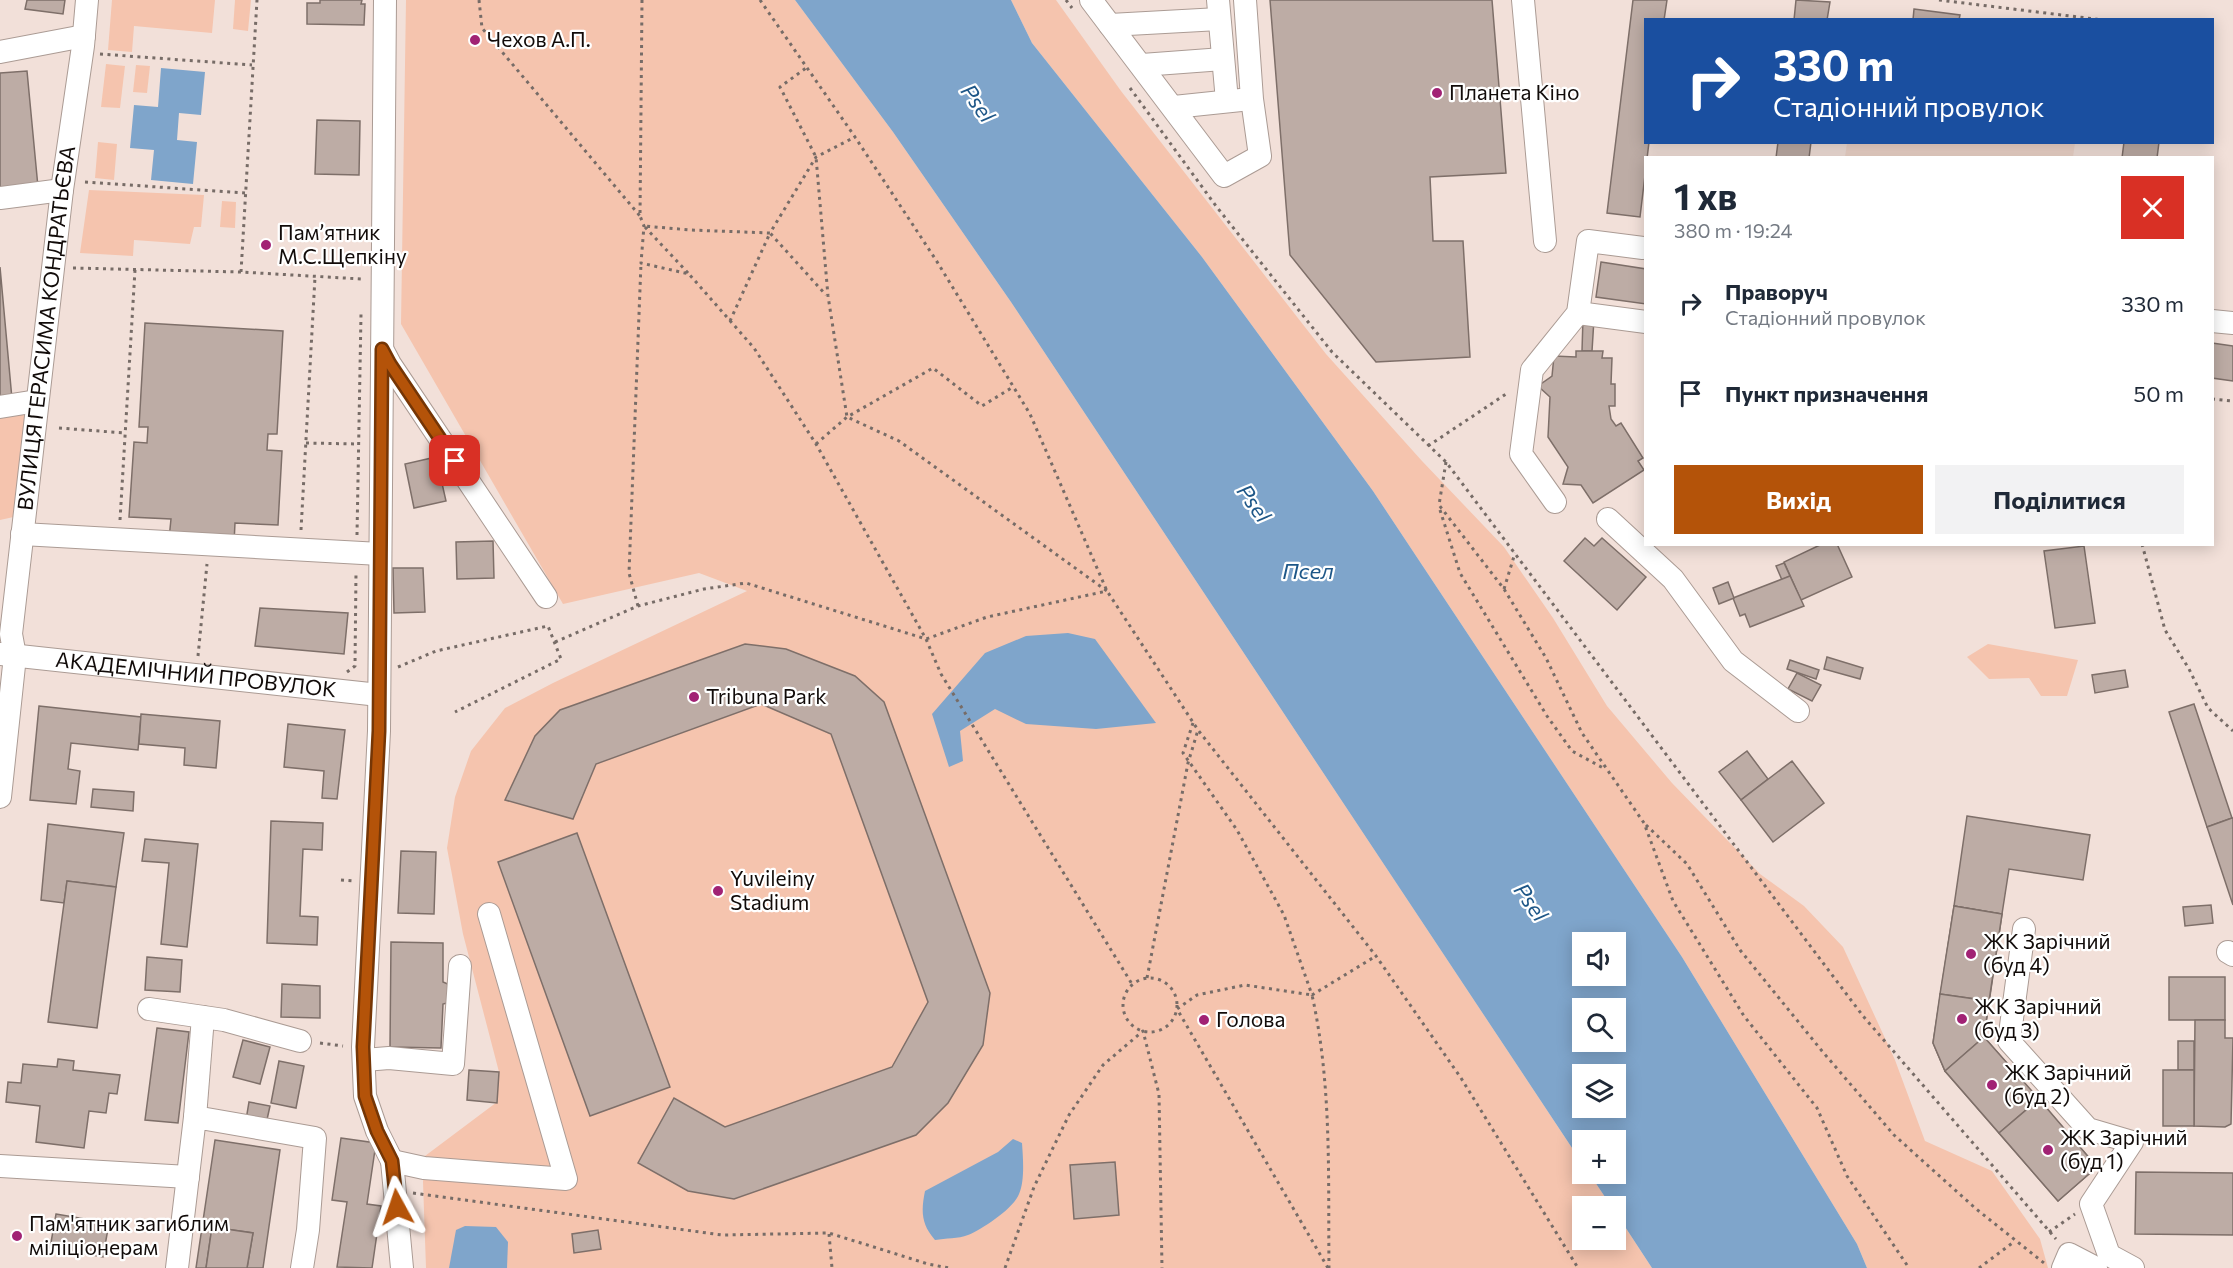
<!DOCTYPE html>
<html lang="uk">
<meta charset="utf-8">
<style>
:root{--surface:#fff;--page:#f2f2f3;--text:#1f2937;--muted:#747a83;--accent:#b45309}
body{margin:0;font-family:Commissioner,sans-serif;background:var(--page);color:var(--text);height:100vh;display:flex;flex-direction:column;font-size:22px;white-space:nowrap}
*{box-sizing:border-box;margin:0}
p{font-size:20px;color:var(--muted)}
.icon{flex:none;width:33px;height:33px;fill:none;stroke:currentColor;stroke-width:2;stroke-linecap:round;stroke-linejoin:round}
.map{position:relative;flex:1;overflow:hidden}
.details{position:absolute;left:1644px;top:156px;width:570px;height:390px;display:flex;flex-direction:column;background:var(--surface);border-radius:0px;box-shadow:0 3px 15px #0003}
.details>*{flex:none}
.banner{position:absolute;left:1644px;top:18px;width:570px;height:126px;border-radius:0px;box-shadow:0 3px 15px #0003;background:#1a4fa0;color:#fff;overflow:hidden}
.controls{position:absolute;left:1572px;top:932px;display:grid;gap:12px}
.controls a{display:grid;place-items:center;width:54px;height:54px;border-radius:0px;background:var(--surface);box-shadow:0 3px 15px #0003;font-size:30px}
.pin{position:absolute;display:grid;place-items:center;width:51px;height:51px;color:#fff;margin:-26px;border-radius:12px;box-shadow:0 3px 9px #0006}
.me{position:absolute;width:66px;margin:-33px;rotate:355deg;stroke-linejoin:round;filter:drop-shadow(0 0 4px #0008)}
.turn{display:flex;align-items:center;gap:21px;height:126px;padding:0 30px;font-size:27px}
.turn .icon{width:78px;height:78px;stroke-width:2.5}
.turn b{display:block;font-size:42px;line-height:51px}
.round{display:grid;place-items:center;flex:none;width:63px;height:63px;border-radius:0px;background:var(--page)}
.overview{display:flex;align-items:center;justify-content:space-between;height:102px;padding:0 30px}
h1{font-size:36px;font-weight:700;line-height:45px}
.action{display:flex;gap:12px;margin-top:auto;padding:12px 30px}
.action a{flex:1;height:69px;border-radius:0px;background:var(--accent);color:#fff;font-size:24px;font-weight:700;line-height:69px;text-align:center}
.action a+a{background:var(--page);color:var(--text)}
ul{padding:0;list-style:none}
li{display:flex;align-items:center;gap:18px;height:90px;padding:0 30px}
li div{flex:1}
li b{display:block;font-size:22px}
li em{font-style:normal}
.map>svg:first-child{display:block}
.built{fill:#edd4c9}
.green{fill:#f5c4ae}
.water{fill:#7fa5cb;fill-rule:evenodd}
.building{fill:#bdaca5;stroke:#7e6f69;stroke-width:1.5}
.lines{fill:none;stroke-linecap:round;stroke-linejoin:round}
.minor-casing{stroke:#ab9b94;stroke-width:24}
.path{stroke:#776c67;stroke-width:3;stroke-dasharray:3 4.5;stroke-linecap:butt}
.minor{stroke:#fff;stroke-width:22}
.route-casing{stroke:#753606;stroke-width:15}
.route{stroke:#b45309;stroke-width:10}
.poi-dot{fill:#a12274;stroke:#fff;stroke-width:2}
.labels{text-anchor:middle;stroke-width:4.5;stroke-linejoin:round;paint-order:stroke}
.poi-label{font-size:21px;fill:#110b09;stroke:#fff;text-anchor:start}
.street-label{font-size:21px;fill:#110b09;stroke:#fff}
.water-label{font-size:22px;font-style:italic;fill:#1e5788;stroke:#fff}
</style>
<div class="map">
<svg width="2233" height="1268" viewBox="0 0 2233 1268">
<rect width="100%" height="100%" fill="#f2e0d9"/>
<!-- built -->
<polygon class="built" points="1847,143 1847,142 2075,143 2073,157 1845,157"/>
<!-- green -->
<g class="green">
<polygon points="112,0 215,0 212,33 134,26 132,52 108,50"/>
<polygon points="235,0 251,0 248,31 233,29"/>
<polygon points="406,0 795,0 893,132 1011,302 1582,1163 1582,1173 1589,1173 1611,1206 1582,1206 1582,1239 1616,1239 1616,1213 1652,1268 426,1268 423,1182 425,1156 497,1102 499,1072 463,934 447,848 455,797 471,751 505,708 553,683 747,591 699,573 563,604 401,324"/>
<polygon points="1011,0 1056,0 1121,91 1326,354 1422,461 1504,547 1553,618 1607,706 1672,783 1760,874 1804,906 1843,947 1895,1060 1925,1141 1992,1171 2040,1239 2048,1268 1867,1268 1857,1244 1682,957 1373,491 1202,257 1032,43"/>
<polygon points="106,64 125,66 120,108 101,107"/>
<polygon points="136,65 150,66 147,93 133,92"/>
<polygon points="98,142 117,144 114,180 95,178"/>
<polygon points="89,190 204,195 201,227 194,227 190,244 134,240 133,256 80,253"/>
<polygon points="222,201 236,202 235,228 220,227"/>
<polygon points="30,409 18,516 0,520 0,414"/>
<polygon points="1988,644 2078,660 2067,696 2041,696 2029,678 1989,679 1967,657"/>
</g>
<!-- water -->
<g class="water">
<path d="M795,0H1011L1032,43L1202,257L1373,491L1682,957L1857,1244L1867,1268H1652L1616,1213V1206H1611L1589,1173H1616V1140H1582V1163L1011,302L893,132ZM1582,942H1616V975H1582ZM1582,1008H1616V1041H1582ZM1582,1074H1616V1107H1582Z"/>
<polygon points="161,68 205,72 201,115 179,113 177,140 197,142 193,184 151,180 154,150 130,148 134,105 158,107"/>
<polygon points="1068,633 1095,639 1156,723 1096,729 1026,724 995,709 960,731 963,761 949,767 932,714 985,653 1026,636"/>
<path d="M1013,1139L1022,1143C1023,1157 1025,1181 1019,1194C1013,1209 982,1229 968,1235C958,1239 946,1238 935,1240C921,1224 921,1211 925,1191L998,1152Z"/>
<polygon points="465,1226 496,1227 508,1242 507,1268 449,1268 456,1230"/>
</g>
<!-- building -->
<g class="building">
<polygon points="27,0 65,0 63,14 25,9"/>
<polygon points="320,0 362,0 361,4 365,4 364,25 307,24 307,3 320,3"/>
<polygon points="1270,0 1492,0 1506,173 1430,177 1433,241 1463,241 1470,357 1376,362 1290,255"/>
<polygon points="1633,0 1667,0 1664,20 1646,20 1646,142 1649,142 1640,217 1607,213"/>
<polygon points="1796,0 1830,2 1827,20 1794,20"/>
<polygon points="1914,9 1960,15 1959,20 1913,20"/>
<polygon points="27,71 38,187 0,190 0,73"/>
<polygon points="317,120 360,121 359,175 315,174"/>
<polygon points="1778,142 1811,142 1809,158 1776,158"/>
<polygon points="2124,142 2159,142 2157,158 2122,158"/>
<polygon points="1601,262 1646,269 1646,304 1596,297"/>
<polygon points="0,267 12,399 0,400"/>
<polygon points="1583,318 1594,319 1592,351 1582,351"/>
<polygon points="145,323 283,331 277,434 268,434 267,450 282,451 278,525 235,523 234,543 169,539 171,519 129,517 134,442 147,443 148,427 139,427"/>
<polygon points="2212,343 2233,346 2233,381 2212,378"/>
<polygon points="1576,351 1603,351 1602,358 1612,358 1611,384 1615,384 1615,406 1609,406 1611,419 1616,426 1621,423 1643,458 1638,461 1644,470 1593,503 1581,485 1563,484 1568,467 1548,437 1550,397 1538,386 1552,376 1554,356 1576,357"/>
<polygon points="436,457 446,501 414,508 405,464"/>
<polygon points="1585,538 1594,546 1602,538 1646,577 1617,610 1564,561"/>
<polygon points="493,541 494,578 457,579 456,542"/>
<polygon points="1822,544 1837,544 1852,577 1801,600 1784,562"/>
<polygon points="2084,546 2095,623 2055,628 2044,551"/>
<polygon points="1784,563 1790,576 1782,580 1776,566"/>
<polygon points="393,568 423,568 425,612 394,613"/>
<polygon points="1790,576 1804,606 1750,627 1745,614 1740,616 1733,598"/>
<polygon points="1728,582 1734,598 1719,604 1713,588"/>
<polygon points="260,608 348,613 344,654 255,646"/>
<polygon points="745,644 786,649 855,676 884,702 990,993 983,1045 948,1103 916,1135 734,1199 688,1191 638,1163 674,1098 725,1127 892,1067 928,1002 831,734 761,704 596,764 573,819 505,800 535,736 560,710"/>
<polygon points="1827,657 1863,668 1860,679 1824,669"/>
<polygon points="1790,660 1819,670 1816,679 1787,669"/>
<polygon points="2125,670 2128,687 2095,693 2092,675"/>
<polygon points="1797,673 1821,685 1812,701 1788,689"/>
<polygon points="2194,704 2232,818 2207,827 2169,712"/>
<polygon points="39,706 141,717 138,750 71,743 68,769 80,771 76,804 30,800"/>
<polygon points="141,714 220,721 216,768 184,765 185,748 139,744"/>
<polygon points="288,724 345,730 337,799 322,798 324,771 284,767"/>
<polygon points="1747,751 1768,779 1741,800 1719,772"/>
<polygon points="1792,761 1824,803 1773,842 1741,800"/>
<polygon points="93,789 134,792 133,811 91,807"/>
<polygon points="1967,816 2090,835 2083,880 2009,869 2002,914 1954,906"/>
<polygon points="2232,818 2233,818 2233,905 2207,827"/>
<polygon points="271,821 323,823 322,850 303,849 300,916 318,917 317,945 267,943"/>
<polygon points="48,824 124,833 116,887 67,881 64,903 41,900"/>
<polygon points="577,833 670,1087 590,1116 498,862"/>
<polygon points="145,839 198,844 187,947 161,944 169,863 142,861"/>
<polygon points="401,851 436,852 434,914 398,913"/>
<polygon points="67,881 116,887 97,1028 48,1022"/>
<polygon points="2211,905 2213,923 2185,926 2183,907"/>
<polygon points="1954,906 2002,914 1984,1037 2097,1167 2058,1201 1945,1071 1933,1043"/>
<polygon points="1954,906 2002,914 1989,1001 1940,994"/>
<polygon points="391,942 443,943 443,982 450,985 451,1002 443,1004 441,1048 390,1047"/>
<polygon points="147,957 182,960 180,992 145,990"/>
<rect x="2169" y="977" width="56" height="43"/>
<polygon points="282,984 320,986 320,1018 281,1017"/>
<polygon points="1940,994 1989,1001 1984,1037 1945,1071 1933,1043"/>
<polygon points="2195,1020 2225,1020 2225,1038 2233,1038 2231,1124 2225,1127 2194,1126"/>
<polygon points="157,1028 189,1032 178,1123 145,1120"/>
<polygon points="1984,1037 2039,1099 1999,1133 1945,1071"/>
<polygon points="243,1040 270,1047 260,1084 233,1077"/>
<rect x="2178" y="1041" width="16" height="29"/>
<polygon points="58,1059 74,1061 73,1070 120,1075 117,1094 109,1093 106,1113 89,1111 84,1148 36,1142 40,1106 6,1102 8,1082 21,1083 23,1064 57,1067"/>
<polygon points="279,1061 304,1066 296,1108 271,1103"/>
<polygon points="469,1070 499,1072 497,1103 467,1100"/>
<rect x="2163" y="1070" width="31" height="56"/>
<polygon points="2039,1099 2097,1167 2058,1201 1999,1133"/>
<polygon points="249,1102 270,1106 266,1124 246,1120"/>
<polygon points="341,1138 376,1143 367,1204 381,1206 372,1268 337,1267 347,1202 332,1200"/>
<polygon points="215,1140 280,1150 263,1268 247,1268 253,1233 212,1227 206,1268 196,1268"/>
<polygon points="1115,1162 1119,1215 1074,1219 1070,1165"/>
<polygon points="2136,1172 2233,1173 2233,1235 2135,1234"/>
<polygon points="56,1214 109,1223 103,1257 50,1248"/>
<polygon points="212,1227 253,1233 247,1268 206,1268"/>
<polygon points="598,1230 601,1249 574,1253 572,1234"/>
</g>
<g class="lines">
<!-- minor casing -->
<g class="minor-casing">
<g id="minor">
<polyline points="385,0 379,731 363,1047 365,1096 377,1131 392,1161 402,1268"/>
<polyline points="1091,0 1224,176 1260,156 1252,99 1245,0"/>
<polyline points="1218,0 1227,101"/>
<polyline points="1523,0 1545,241"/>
<polyline points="1110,25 1219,19"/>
<polyline points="0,52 84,36"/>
<polyline points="1142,65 1223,59"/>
<polyline points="1174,107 1241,100"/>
<polyline points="0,198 62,190"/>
<polyline points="1578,313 1646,322"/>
<polyline points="2212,321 2233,323"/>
<polyline points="382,349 390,364 546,597"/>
<polyline points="0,407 37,401"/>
<polyline points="1555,502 1521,454 1532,370 1578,313 1588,241 1643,248"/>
<polyline points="1608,519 1673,579 1733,661 1798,711"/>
<polyline points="22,534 380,554"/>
<path id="s1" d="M1,654L379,695"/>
<path id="s2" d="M0,797L15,656L11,634L62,190L83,46L87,0"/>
<polyline points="2024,929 2009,1041 2088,1129 2132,1142 2091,1204 2109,1255 2133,1268"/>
<polyline points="2228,952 2233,955"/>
<polyline points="149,1009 224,1020 300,1041"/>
<polyline points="364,1060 389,1058 453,1064 460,966"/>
<polyline points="195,1117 203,1017"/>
<polyline points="392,1161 424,1168 566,1179 489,914"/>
<polyline points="0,1166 188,1177"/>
<polyline points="177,1268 195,1117 315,1138 308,1230 302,1268"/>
<polyline points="2063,1268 2069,1254 2096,1268"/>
</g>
</g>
<!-- path -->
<g class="path">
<polyline points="479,0 482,28 640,216"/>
<polyline points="642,0 640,216 644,226 641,263 689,274 754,348 816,444 926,639 941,674 1132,984"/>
<polyline points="760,0 855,137 936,260 1030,414 1107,591 1198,730 1376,956 1461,1078 1578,1268"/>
<polyline points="1066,0 1072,8"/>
<polyline points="1939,0 2103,20"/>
<polyline points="100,54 252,65"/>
<polyline points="1130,88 1216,206 1332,352 1446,462 1863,1016 2056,1239"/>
<polyline points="85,182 245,193"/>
<polyline points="73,268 241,272 361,279"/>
<polyline points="241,272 257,0"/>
<polyline points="688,273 644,226 690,230 770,233 816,157 855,137"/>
<polyline points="730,321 770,233 826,295"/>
<polyline points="2212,399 2233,401"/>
<polyline points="59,428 125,433"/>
<polyline points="306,443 358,444"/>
<polyline points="816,444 847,417 933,368 982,406 1013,387"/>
<polyline points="1428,446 1509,392"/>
<polyline points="1446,462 1439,505 1504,589 1546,658 1582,733 1644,823 1673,901 1744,1016 1817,1108 1847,1176 1909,1268"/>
<polyline points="1440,510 1460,573 1547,716 1572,751 1605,769"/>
<polyline points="120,520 135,270"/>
<polyline points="301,530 315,277"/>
<polyline points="357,535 361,314"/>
<polyline points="2142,544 2165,630 2189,669 2208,708 2233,731"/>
<polyline points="1504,589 1515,553"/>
<polyline points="638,606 629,573 641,263"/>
<polyline points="555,642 638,606 704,589 746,583 926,639 987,617 1107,591 899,441 847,417 828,296 816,157 780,87 806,68"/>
<polyline points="198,656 207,564"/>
<polyline points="398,667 436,651 548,626 561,659 455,712"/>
<polyline points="347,672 355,666 356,572"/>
<polyline points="1193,723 1183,753 1237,830 1284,915 1312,995 1376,956"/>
<polyline points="1646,825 1687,864 1740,950 1822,1051 1894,1135 1975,1208 2044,1263"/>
<polyline points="341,880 354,881"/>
<circle cx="1150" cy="1005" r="27"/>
<polyline points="1147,978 1188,763 1198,730"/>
<polyline points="320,1043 343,1046"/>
<polyline points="413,1193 722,1235 829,1233 928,1264 949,1268"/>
<polyline points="2049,1232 2075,1214"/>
<polyline points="829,1234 832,1268"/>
<polyline points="1005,1268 1034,1187 1069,1115 1103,1065 1143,1031 1159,1094 1162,1268"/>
<path d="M1328,1268L1177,1009L1197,995L1245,985L1312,995C1332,1085 1328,1176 1329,1268"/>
<polyline points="1979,1268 2015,1241"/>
</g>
<!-- minor -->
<use href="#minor" class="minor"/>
</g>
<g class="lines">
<!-- route casing -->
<g class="route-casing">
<polyline id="route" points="397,1207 392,1161 377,1131 365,1096 363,1047 379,731 382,349 390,364 455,461"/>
</g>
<!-- route -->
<use href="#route" class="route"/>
</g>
<!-- markers -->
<g class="poi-dot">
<circle cx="475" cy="40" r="6"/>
<circle cx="1437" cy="93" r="6"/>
<circle cx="266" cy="245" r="6"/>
<circle cx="694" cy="697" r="6"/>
<circle cx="718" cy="891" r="6"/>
<circle cx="1971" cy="954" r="6"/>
<circle cx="1962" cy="1019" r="6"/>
<circle cx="1204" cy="1020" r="6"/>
<circle cx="1992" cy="1085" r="6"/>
<circle cx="2048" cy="1150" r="6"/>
<circle cx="17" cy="1236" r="6"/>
</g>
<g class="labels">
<!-- poi labels -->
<g class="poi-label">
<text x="487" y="47">Чехов А.П.</text>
<text x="1449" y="100">Планета Кіно</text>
<text x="278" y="240">Пам’ятник<tspan x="278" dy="24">М.С.Щепкіну</tspan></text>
<text x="706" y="704">Tribuna Park</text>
<text x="730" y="886">Yuvileiny<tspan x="730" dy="24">Stadium</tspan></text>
<text x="1983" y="949">ЖК Зарічний<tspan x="1983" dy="24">(буд 4)</tspan></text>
<text x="1974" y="1014">ЖК Зарічний<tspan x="1974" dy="24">(буд 3)</tspan></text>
<text x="1216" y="1027">Голова</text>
<text x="2004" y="1080">ЖК Зарічний<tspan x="2004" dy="24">(буд 2)</tspan></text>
<text x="2060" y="1145">ЖК Зарічний<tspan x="2060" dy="24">(буд 1)</tspan></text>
<text x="29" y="1231">Пам'ятник загиблим<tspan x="29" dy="24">міліціонерам</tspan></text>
</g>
<!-- street labels -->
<g class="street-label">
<text dy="7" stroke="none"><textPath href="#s2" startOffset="472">ВУЛИЦЯ ГЕРАСИМА КОНДРАТЬЄВА</textPath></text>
<text dy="7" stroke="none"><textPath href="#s1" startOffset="196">АКАДЕМІЧНИЙ ПРОВУЛОК</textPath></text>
</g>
<!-- water labels -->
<g class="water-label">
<text transform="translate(978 103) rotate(55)" y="8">Psel</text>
<text transform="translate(1254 503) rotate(55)" y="8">Psel</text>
<text x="1308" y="579">Псел</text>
<text transform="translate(1531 902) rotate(55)" y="8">Psel</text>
</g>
</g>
</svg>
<div class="controls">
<a><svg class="icon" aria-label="sound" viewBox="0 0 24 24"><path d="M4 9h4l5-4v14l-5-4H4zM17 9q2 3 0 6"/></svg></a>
<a><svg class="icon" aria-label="search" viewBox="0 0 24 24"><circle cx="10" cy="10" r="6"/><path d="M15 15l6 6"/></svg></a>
<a><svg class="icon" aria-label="layers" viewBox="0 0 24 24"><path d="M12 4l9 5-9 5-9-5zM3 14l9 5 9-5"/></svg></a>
<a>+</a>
<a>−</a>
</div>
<div class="pin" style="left:455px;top:461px;background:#d93025"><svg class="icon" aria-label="arrive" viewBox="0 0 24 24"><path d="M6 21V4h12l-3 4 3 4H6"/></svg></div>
<svg class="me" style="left:397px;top:1207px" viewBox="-20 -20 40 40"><path d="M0-17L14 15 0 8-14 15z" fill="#b45309" stroke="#fff" stroke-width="4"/></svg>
<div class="banner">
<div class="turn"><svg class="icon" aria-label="right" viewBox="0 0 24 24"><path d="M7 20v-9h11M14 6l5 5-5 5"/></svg><div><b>330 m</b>Стадіонний провулок</div></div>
</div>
<section class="details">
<div class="overview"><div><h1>1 хв</h1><p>380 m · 19:24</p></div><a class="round" style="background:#d93025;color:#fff"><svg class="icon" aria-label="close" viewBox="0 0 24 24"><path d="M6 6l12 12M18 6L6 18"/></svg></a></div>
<ul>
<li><svg class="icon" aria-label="right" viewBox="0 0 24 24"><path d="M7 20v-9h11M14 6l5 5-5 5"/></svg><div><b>Праворуч</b><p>Стадіонний провулок</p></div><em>330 m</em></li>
<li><svg class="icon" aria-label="arrive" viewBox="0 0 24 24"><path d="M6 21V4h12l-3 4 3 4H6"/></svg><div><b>Пункт призначення</b></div><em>50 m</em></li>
</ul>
<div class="action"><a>Вихід</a><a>Поділитися</a></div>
</section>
</div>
